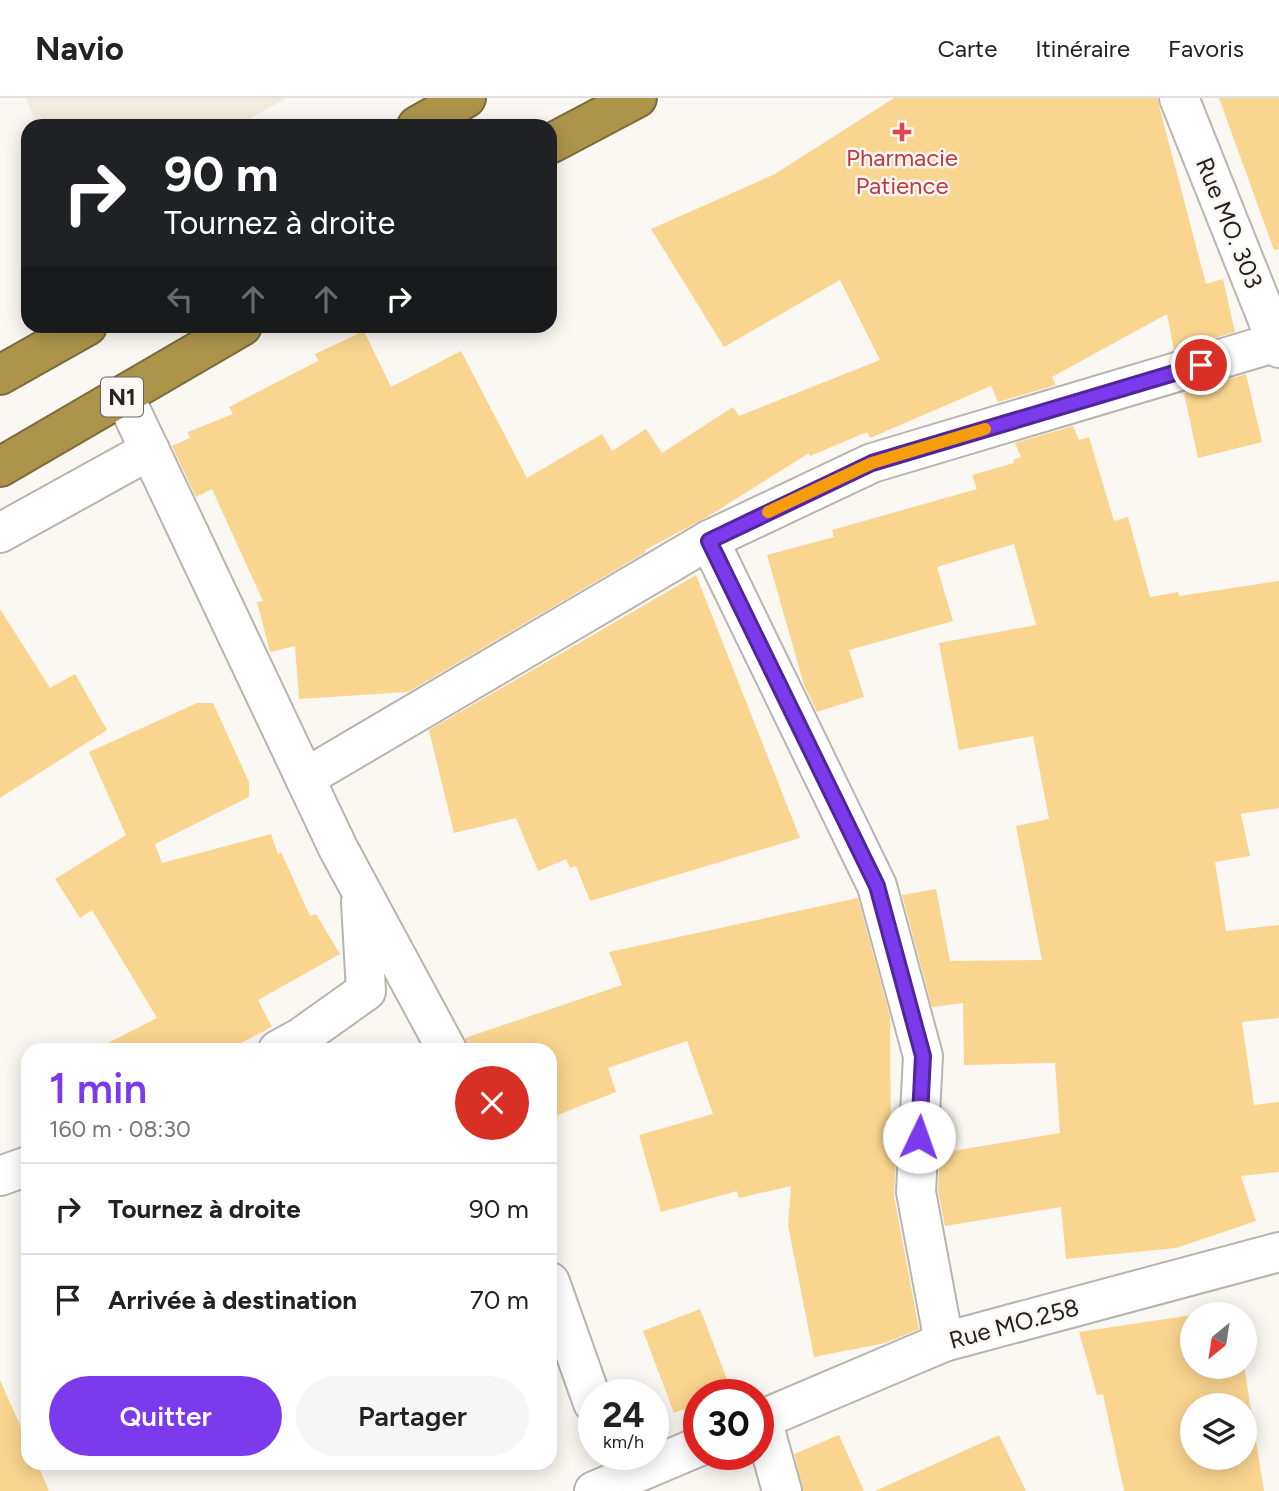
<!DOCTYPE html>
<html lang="fr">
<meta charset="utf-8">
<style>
:root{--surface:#fff;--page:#f6f6f6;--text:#222;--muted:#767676;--line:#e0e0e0;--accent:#7c3aed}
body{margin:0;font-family:Figtree,sans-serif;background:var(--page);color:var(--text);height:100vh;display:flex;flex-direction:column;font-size:26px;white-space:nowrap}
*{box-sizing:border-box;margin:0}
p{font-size:23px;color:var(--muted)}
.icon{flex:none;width:38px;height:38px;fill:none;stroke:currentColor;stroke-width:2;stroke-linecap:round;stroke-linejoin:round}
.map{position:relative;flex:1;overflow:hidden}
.details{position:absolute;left:21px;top:945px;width:536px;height:427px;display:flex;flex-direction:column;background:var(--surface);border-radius:21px;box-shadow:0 4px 18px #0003}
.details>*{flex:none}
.top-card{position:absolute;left:21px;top:21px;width:536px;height:214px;border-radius:21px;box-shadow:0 4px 18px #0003;background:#202124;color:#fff;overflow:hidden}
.needle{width:46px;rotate:210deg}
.tools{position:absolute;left:1180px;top:1204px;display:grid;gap:14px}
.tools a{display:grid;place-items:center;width:77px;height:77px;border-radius:50%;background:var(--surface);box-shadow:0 4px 18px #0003;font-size:35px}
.speed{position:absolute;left:578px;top:1281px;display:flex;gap:14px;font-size:35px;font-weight:700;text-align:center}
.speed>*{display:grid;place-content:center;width:91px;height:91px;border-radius:50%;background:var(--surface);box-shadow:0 4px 18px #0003;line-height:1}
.speed small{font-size:18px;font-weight:400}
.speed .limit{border:10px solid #d22;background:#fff;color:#111}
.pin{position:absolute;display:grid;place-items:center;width:60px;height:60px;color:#fff;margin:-30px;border:4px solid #fff;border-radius:50%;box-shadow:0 2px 7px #0007}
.me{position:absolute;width:77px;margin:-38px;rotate:3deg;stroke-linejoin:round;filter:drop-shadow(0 0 5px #0008)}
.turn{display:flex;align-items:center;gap:24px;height:147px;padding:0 28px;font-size:32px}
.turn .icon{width:91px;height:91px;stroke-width:2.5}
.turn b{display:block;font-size:49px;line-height:60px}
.lanes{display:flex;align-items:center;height:66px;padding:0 28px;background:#0003;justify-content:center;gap:35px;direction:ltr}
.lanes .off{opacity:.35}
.round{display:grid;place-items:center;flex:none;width:74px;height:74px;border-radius:37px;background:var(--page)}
.head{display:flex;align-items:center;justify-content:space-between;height:119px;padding:0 28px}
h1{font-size:42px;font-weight:600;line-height:52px;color:var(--accent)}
.button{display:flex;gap:14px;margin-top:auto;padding:14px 28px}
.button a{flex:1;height:80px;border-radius:42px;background:var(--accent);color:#fff;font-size:28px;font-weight:600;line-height:80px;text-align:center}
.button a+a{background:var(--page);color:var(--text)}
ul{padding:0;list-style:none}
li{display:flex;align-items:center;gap:21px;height:91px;padding:0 28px;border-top:2px solid var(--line)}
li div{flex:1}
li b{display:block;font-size:26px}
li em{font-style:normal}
header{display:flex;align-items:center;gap:42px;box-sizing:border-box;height:98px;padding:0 35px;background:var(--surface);border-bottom:2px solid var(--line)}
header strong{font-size:33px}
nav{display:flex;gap:38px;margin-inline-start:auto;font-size:24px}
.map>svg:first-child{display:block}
.built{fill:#f2ebdf}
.building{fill:#fad590;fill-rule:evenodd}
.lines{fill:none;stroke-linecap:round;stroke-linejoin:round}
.street-casing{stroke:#b8b5b0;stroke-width:42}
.highway-casing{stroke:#7c6c3c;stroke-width:42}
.street{stroke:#fff;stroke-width:38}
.highway{stroke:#ac944b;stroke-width:38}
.route-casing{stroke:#51269a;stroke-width:18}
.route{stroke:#7c3aed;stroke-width:12}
.slow{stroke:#f59e0b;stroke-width:12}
.health-dot{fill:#e0444e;stroke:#fbf8f3;stroke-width:2.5}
.labels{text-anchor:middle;stroke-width:5;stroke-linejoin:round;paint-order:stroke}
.shield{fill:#fbf8f3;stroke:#646360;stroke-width:2}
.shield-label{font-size:23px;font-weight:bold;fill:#242321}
.health-label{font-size:24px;fill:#be3a42;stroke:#fbf8f3}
.street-label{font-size:24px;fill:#242321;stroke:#fbf8f3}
</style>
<header>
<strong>Navio</strong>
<nav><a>Carte</a><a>Itinéraire</a><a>Favoris</a></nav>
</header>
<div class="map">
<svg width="1279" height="1393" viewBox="0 0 1279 1393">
<rect width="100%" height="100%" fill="#fbf8f3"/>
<!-- built -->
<polygon class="built" points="26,0 287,0 236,28 37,28"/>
<!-- building -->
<g class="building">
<polygon points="894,0 1157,0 1206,186 1223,181 1235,234 1174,252 1167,216 1052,279 1056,287 998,304 991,288 870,340 867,334 810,358 809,355 707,419 645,452 646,454 408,594 299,601 295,548 270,554 257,504 263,503 212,391 196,399 172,348 190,340 188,334 233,316 229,309 318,263 315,256 364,233 391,289 461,253 527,380 602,336 612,353 646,331 662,355 733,309 739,318 880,262 840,182 724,249 651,131 775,76"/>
<polygon points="1219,0 1279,0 1279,151 1274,152"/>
<polygon points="1246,276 1262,344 1198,360 1184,295"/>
<polygon points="1073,328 1079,342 1089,339 1114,423 1128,419 1150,499 1178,494 1179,498 1279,483 1279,710 1241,716 1250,758 1215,764 1226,833 1279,827 1279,920 1242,924 1254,1007 1279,1004 1279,1074 1241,1078 1256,1123 1176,1150 1066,1161 1061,1109 945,1128 938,1093 940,1055 1060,1035 1055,965 964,967 963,905 932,909 902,797 936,791 950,863 1042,862 1016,728 1049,721 1033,638 959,652 939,545 1036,527 1014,446 937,469 953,523 849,552 864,599 817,614 804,587 767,457 834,439 832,432 977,391 972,377 1014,365 1013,362 1021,359 1015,345"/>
<polygon points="696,477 800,740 590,803 576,768 570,770 566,761 538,773 516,720 454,735 429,632"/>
<polygon points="0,511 50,590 75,576 107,632 0,700"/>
<polygon points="197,605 213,605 249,684 249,699 155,746 162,765 271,736 278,756 281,754 310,818 316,816 340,856 258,902 272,929 227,952 94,952 157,920 92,812 80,820 55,781 126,737 89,654"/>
<polygon points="858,800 890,918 891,1062 896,1062 894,1098 919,1231 885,1245 814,1259 788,1127 791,1088 739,1100 737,1093 661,1114 639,1037 713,1016 687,943 608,970 616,994 550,1020 550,952 469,952 465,940 622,887 609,854"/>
<polygon points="700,1211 732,1294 723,1297 698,1297 698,1306 674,1315 643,1233"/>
<path d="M1192,1217V1269L1244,1268L1264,1393H1124L1103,1296L1097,1297L1079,1234ZM1192,1307H1244V1360H1192Z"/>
<polygon points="0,1282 28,1345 28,1365 37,1365 49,1393 0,1393"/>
<polygon points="839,1337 864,1393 803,1393 794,1356"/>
<polygon points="999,1337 1026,1393 875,1393"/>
</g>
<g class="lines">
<!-- street casing -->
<g class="street-casing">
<g id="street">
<polyline points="1179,0 1279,250"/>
<polyline points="124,298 338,750 447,952"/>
<polyline points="0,435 150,352"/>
<polyline points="709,442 877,788 923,958 916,1094 944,1244"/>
<polyline points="305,680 709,442 872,365 1277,244"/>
<polyline points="278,952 300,940 366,893 361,804"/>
<polyline points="0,1078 28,1068"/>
<polyline points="550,1184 593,1305"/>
<polyline points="762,1321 782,1393"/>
<polyline points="758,1323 944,1244 1279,1154"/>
<polyline points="594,1393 698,1349"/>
</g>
</g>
<!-- highway casing -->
<g class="highway-casing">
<g id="highway">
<polyline points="417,28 466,0"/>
<polyline points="550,46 637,0"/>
<polyline points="0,277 87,228"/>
<polyline points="0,369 242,228"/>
</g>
</g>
<!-- street -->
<use href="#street" class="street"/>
<!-- highway -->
<use href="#highway" class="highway"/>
</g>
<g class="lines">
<!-- route casing -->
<g class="route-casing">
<polyline id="route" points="919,1039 923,958 877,788 709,443 872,365 1201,267"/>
</g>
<!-- route -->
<use href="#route" class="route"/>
<!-- slow -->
<polyline class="slow" points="768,414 872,365 985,331"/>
</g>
<!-- markers -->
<path class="health-dot" d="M898.5 23.5h7v7h7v7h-7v7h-7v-7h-7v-7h7z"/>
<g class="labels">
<!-- shield labels -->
<rect class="shield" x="101" y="279.5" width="42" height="39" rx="5"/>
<g class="shield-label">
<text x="122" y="307">N1</text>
</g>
<!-- health labels -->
<g class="health-label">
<text x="902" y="68">Pharmacie<tspan x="902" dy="28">Patience</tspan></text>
</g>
<!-- street labels -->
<g class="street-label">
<text transform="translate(1229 125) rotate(68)" y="8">Rue MO. 303</text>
<text transform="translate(1014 1226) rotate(-15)" y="8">Rue MO.258</text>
</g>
</g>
</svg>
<div class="tools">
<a><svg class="needle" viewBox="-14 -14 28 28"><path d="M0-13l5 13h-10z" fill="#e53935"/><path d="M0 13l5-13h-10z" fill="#767676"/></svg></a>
<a><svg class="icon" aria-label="layers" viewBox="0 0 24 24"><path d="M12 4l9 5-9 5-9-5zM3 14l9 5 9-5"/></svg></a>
</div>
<div class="speed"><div>24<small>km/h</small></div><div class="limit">30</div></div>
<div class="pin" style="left:1201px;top:267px;background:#d93025"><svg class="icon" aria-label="arrive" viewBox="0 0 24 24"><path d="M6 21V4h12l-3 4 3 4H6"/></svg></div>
<svg class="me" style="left:919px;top:1039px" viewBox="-20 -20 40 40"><circle r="19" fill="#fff"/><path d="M0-13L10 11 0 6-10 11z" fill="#7c3aed"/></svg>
<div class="top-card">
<div class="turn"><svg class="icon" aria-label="right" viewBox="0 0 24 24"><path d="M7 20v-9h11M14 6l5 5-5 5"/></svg><div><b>90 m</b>Tournez à droite</div></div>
<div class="lanes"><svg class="icon off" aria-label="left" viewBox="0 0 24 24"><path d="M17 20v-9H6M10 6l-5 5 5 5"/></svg><svg class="icon off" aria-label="ahead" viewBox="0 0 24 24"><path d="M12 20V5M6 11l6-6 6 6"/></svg><svg class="icon off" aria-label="ahead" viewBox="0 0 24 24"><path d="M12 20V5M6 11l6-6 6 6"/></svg><svg class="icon" aria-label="right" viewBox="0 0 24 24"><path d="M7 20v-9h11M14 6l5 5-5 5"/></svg></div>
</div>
<section class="details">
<div class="head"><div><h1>1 min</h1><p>160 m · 08:30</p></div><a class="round" style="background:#d93025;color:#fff"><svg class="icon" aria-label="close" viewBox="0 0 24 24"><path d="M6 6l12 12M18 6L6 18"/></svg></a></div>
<ul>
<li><svg class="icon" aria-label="right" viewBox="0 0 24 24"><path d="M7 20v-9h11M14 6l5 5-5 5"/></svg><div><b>Tournez à droite</b></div><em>90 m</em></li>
<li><svg class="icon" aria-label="arrive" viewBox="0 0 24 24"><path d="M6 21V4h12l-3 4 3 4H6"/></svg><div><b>Arrivée à destination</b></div><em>70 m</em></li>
</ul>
<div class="button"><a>Quitter</a><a>Partager</a></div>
</section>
</div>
